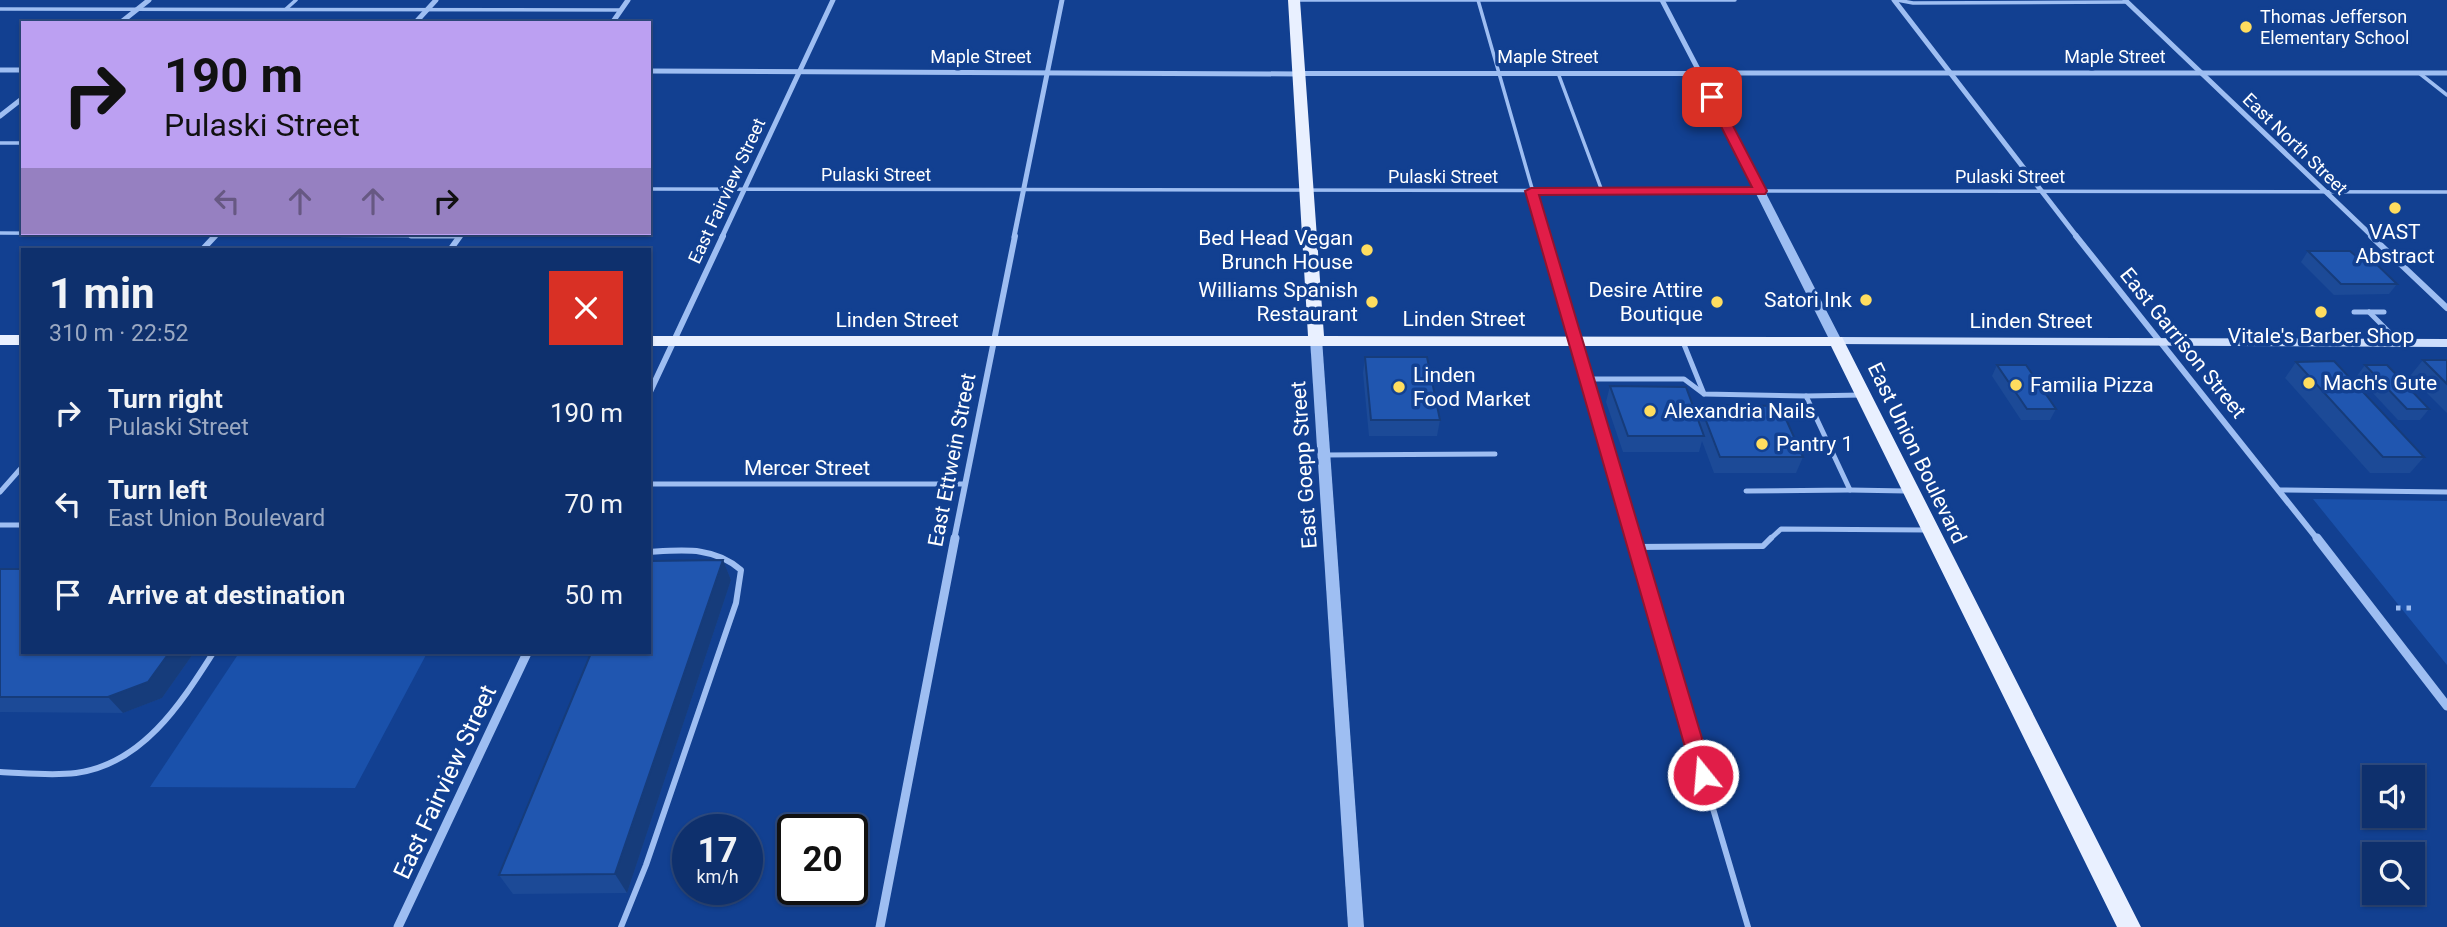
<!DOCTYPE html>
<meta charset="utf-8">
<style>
:root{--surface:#0e306d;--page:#173872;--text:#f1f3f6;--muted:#9ba9c2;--line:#2e4b80}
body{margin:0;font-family:Roboto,sans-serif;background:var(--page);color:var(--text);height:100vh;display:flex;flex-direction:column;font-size:26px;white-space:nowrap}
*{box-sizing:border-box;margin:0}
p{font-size:23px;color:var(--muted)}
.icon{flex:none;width:38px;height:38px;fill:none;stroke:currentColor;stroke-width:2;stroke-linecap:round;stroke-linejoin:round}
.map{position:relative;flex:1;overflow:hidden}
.drawer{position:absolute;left:21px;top:248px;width:630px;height:406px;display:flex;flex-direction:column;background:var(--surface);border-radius:0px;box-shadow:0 2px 5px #0004,0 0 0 2px var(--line)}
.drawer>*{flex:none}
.hud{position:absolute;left:21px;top:21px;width:630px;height:214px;border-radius:0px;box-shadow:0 2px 5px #0004,0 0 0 2px var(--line);background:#bca0f2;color:#111;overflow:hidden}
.buttons{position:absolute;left:2362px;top:765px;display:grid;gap:14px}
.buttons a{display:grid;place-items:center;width:63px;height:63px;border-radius:0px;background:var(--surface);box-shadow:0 2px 5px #0004,0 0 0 2px var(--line);font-size:35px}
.speed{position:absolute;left:672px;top:814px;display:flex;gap:14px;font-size:35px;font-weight:700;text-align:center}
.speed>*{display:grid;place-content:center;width:91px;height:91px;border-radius:50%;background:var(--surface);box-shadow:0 2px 5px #0004,0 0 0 2px var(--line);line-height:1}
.speed small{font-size:18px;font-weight:400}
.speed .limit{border:4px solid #111;border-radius:10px;background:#fff;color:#111}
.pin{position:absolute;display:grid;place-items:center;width:60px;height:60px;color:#fff;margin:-30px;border-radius:14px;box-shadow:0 4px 10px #0006}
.me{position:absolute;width:77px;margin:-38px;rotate:343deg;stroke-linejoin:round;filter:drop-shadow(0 0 5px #0008)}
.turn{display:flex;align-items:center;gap:24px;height:147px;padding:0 28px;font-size:32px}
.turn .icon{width:91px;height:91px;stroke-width:2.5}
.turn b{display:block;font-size:49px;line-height:60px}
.lanes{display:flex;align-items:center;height:66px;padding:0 28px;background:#0003;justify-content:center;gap:35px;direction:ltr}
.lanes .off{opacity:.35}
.round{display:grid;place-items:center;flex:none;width:74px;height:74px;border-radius:0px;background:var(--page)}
.overview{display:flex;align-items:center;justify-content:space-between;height:119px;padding:0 28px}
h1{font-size:42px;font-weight:700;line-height:52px}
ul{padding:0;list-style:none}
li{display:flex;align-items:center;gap:21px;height:91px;padding:0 28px}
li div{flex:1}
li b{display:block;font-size:26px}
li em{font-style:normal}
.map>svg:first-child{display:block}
.green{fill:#1a51ab}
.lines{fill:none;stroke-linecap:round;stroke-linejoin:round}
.path{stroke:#9ebef2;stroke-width:5;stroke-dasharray:4.5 6;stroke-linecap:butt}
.service-far2{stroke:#9ebef2;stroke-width:3.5}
.service-far1{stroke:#9ebef2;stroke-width:5}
.service{stroke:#9ebef2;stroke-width:6}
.minor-far2{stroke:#9ebef2;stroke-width:5}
.minor-far1{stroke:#9ebef2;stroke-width:6}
.minor{stroke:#9ebef2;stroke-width:9}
.tertiary{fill:#9ebef2;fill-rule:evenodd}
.secondary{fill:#cddefc;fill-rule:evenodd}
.primary{fill:#e9f0ff;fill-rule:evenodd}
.wall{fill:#1c4a97}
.shaded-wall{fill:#163c7b}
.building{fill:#2056b0;stroke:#163c7b;stroke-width:2}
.route{fill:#e11d48;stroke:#92132f;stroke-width:2}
.poi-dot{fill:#ffdd5f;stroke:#124091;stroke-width:2.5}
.labels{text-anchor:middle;stroke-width:7;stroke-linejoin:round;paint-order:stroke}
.far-poi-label{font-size:18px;fill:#fff;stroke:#124091;text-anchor:start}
.far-street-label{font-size:18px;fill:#fff;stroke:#124091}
.poi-label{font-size:21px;fill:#fff;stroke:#124091;text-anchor:start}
.street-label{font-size:21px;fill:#fff;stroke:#124091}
.near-street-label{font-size:24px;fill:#fff;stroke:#124091}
</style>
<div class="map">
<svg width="2447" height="927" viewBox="0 0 2447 927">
<rect width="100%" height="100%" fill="#124091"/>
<!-- green -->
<g class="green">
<polygon points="2313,499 2447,501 2447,665"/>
<polygon points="239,653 427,653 355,788 150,787"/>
</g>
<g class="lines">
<!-- path -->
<polyline class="path" points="2396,608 2415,608"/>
<!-- service-far2 -->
<g class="service-far2">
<polyline points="1294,0 1735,0"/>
<polyline points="1478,0 1546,237"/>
<polyline points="1897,0 1913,3 2127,2"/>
<polyline points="0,9 621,10"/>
<polyline points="286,9 296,0"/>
<polyline points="1558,73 1602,191"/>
<polyline points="2419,73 2447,95"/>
<polyline points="0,143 23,143"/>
<polyline points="649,189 2447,192"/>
<polyline points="0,233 460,236"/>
</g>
<!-- service-far1 -->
<g class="service-far1">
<polyline points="411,236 460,236"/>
<polyline points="1545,236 1634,540"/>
<polyline points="2354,312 2384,312"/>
<polyline points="2369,312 2399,342"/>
<polyline points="1683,342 1704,394"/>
<polyline points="1586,379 1684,379 1704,394 1806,396 1850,490 1746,491"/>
<polyline points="1806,396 1862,395"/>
<polyline points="1324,455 1495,454"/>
<polyline points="649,484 965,484"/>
<polyline points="1850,490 1906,491"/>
<polyline points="2279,490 2447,492"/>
<polyline points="0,492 23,466"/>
<polyline points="0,525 23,525"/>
<polyline points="1769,540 1781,529 1926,530"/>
</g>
<!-- service -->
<g class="service">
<polyline points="1633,538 1748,927"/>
<polyline points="1636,547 1763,546 1771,538"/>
<path d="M0,772C25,773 51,776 76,773C142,764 180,705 213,653"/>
<path d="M621,927L646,865L736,603L741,570C714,546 682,550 649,552"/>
</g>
<!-- minor-far2 -->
<g class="minor-far2">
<polyline points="1662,0 1700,73 2447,73"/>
<polyline points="1894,0 2077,237"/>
<polyline points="2125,0 2373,237"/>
<polyline points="120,23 149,0"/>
<polyline points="415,23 436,0"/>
<polyline points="612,23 628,0"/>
<polyline points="0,70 23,70"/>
<polyline points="649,71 1299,74"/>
<polyline points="0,116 23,98"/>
<polyline points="214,237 218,233"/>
<polyline points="459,237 462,233"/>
<polyline points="722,237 833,0"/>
<polyline points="1014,237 1062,0"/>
</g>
<!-- minor-far1 -->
<g class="minor-far1">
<polyline points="2076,236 2318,540"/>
<polyline points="2371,236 2447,308"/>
<polyline points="202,250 215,236"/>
<polyline points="450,250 460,236"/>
<polyline points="649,394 723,236"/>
<polyline points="954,540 1015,236"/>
</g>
<!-- minor -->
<g class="minor">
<polyline points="2317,538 2447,706"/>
<polyline points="398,927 527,653"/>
<polyline points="880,927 955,538"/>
</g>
<!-- tertiary -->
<g class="tertiary">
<polygon points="1300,71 1703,71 1842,341 1836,344 1830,341 1697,76 1297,76 1296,74"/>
<polygon points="1316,336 1322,339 1364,927 1348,927 1310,339"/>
</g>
<!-- secondary -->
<polygon class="secondary" points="1836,337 2447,339 2447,347 1832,344 1830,341 1832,338"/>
<!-- primary -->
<g class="primary">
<polygon points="1288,0 1300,0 1324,336 1842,337 2141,927 2117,927 1831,346 649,346 649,336 1308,336"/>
<rect x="0" y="335" width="23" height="10"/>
</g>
</g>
<!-- wall -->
<g class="wall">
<polygon points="2308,251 2357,257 2397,284 2389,294 2334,295 2301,262"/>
<polygon points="1365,357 1440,420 1437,436 1369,436 1363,373"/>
<polygon points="2423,360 2447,360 2447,413 2410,376"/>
<polygon points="2296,362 2424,457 2410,473 2370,473 2285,378"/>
<polygon points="1997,365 2056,409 2050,420 2021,420 1992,376"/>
<polygon points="2365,365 2429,409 2420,420 2398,420 2357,376"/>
<polygon points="1610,386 1697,416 1700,405 1803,457 1796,473 1714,473 1702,441 1699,452 1623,452 1606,402"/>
<polygon points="723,560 731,580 627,893 513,894 499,875"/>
<polygon points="0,569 193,654 162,698 123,713 0,712"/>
</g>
<!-- shaded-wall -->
<g class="shaded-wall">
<polygon points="723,560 731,580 627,893 615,874"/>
<polygon points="169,653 192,653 193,654 162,698 123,713 108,697"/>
</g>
<!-- building -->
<g class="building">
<polygon points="2308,251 2350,251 2357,257 2369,257 2397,284 2341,284"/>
<polygon points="1365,357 1427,357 1440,420 1371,420"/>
<polygon points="2423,360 2447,360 2447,384"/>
<polygon points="2334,361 2424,457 2383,457 2296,362"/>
<polygon points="1997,365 2026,365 2056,409 2027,409"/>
<polygon points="2365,365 2387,365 2429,409 2407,409"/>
<polygon points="1610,386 1686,387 1704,436 1628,436"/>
<polygon points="1700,405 1780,406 1803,457 1720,457"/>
<polygon points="723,560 615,874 499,875 591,653 649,653 649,561"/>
<polygon points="0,569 23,569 23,653 169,653 148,682 108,697 0,697"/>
</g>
<!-- route -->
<polygon class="route" points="1708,94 1718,97 1767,191 1765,194 1539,195 1713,775 1710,781 1703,784 1696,781 1693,775 1525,191 1531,188 1752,187 1706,97"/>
<!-- markers -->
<g class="poi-dot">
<circle cx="2246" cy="27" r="7"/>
<circle cx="2395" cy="208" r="7"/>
<circle cx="1367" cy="250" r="7"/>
<circle cx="1866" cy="300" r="7"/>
<circle cx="1372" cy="302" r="7"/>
<circle cx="1717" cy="302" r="7"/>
<circle cx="2321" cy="312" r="7"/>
<circle cx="2309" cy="383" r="7"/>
<circle cx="2016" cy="385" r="7"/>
<circle cx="1399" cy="387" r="7"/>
<circle cx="1650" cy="411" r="7"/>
<circle cx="1762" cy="444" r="7"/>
</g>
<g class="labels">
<!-- far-poi labels -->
<g class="far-poi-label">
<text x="2260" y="23">Thomas Jefferson<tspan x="2260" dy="21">Elementary School</tspan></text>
</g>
<!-- far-street labels -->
<g class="far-street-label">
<text x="981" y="63">Maple Street</text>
<text x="1548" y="63">Maple Street</text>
<text x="2115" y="63">Maple Street</text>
<text transform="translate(2295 144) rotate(44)" y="6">East North Street</text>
<text x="876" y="181">Pulaski Street</text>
<text x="1443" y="183">Pulaski Street</text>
<text x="2010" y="183">Pulaski Street</text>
<text transform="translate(727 191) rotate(-65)" y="6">East Fairview Street</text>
</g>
<!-- poi labels -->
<g class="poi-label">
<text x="2395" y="239" text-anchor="middle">VAST<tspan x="2395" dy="24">Abstract</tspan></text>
<text x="1353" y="245" text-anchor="end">Bed Head Vegan<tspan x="1353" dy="24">Brunch House</tspan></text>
<text x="1358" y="297" text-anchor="end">Williams Spanish<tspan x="1358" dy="24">Restaurant</tspan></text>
<text x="1703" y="297" text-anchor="end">Desire Attire<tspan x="1703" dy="24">Boutique</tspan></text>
<text x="1852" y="307" text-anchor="end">Satori Ink</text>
<text x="2321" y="343" text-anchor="middle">Vitale's Barber Shop</text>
<text x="1413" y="382">Linden<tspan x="1413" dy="24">Food Market</tspan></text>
<text x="2323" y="390">Mach's Gute</text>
<text x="2030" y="392">Familia Pizza</text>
<text x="1664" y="418">Alexandria Nails</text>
<text x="1776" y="451">Pantry 1</text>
</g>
<!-- street labels -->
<g class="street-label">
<text x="1464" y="326">Linden Street</text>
<text x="897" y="327">Linden Street</text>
<text x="2031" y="328">Linden Street</text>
<text transform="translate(2183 343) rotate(51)" y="7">East Garrison Street</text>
<text transform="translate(1917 453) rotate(64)" y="7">East Union Boulevard</text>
<text transform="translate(952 460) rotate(-79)" y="7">East Ettwein Street</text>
<text transform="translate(1304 465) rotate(-94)" y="7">East Goepp Street</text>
<text x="807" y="475">Mercer Street</text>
</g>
<!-- near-street labels -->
<g class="near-street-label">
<text transform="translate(445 782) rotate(-65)" y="8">East Fairview Street</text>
</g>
</g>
</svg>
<div class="buttons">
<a><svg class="icon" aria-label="sound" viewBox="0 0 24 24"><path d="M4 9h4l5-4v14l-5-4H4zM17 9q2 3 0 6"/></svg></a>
<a><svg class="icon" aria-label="search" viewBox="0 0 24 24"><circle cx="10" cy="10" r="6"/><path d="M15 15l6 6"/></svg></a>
</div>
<div class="speed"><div>17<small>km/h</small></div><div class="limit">20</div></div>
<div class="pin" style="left:1712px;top:97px;background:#d93025"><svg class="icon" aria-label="arrive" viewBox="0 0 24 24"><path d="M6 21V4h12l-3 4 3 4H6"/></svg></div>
<svg class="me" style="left:1703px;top:775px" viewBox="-20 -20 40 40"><circle r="17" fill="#e11d48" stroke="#fff" stroke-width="3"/><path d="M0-11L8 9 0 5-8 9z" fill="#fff"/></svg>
<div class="hud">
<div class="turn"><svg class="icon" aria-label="right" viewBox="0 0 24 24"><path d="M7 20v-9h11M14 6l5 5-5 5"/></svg><div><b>190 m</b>Pulaski Street</div></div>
<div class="lanes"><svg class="icon off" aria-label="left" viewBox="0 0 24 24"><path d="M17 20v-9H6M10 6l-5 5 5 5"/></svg><svg class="icon off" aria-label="ahead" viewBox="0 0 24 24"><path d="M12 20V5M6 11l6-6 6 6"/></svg><svg class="icon off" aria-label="ahead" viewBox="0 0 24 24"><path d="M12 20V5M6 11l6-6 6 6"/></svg><svg class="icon" aria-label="right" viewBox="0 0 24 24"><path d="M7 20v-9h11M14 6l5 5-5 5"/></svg></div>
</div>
<section class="drawer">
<div class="overview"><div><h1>1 min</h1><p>310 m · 22:52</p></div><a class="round" style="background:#d93025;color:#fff"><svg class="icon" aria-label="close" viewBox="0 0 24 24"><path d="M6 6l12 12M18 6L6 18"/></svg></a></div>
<ul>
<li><svg class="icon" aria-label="right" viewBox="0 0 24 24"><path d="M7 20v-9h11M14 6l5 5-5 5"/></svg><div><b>Turn right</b><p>Pulaski Street</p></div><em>190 m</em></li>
<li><svg class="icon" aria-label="left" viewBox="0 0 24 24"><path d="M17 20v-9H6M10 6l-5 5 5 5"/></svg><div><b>Turn left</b><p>East Union Boulevard</p></div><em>70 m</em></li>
<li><svg class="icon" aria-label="arrive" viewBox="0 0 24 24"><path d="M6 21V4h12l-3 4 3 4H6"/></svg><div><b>Arrive at destination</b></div><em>50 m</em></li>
</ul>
</section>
</div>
